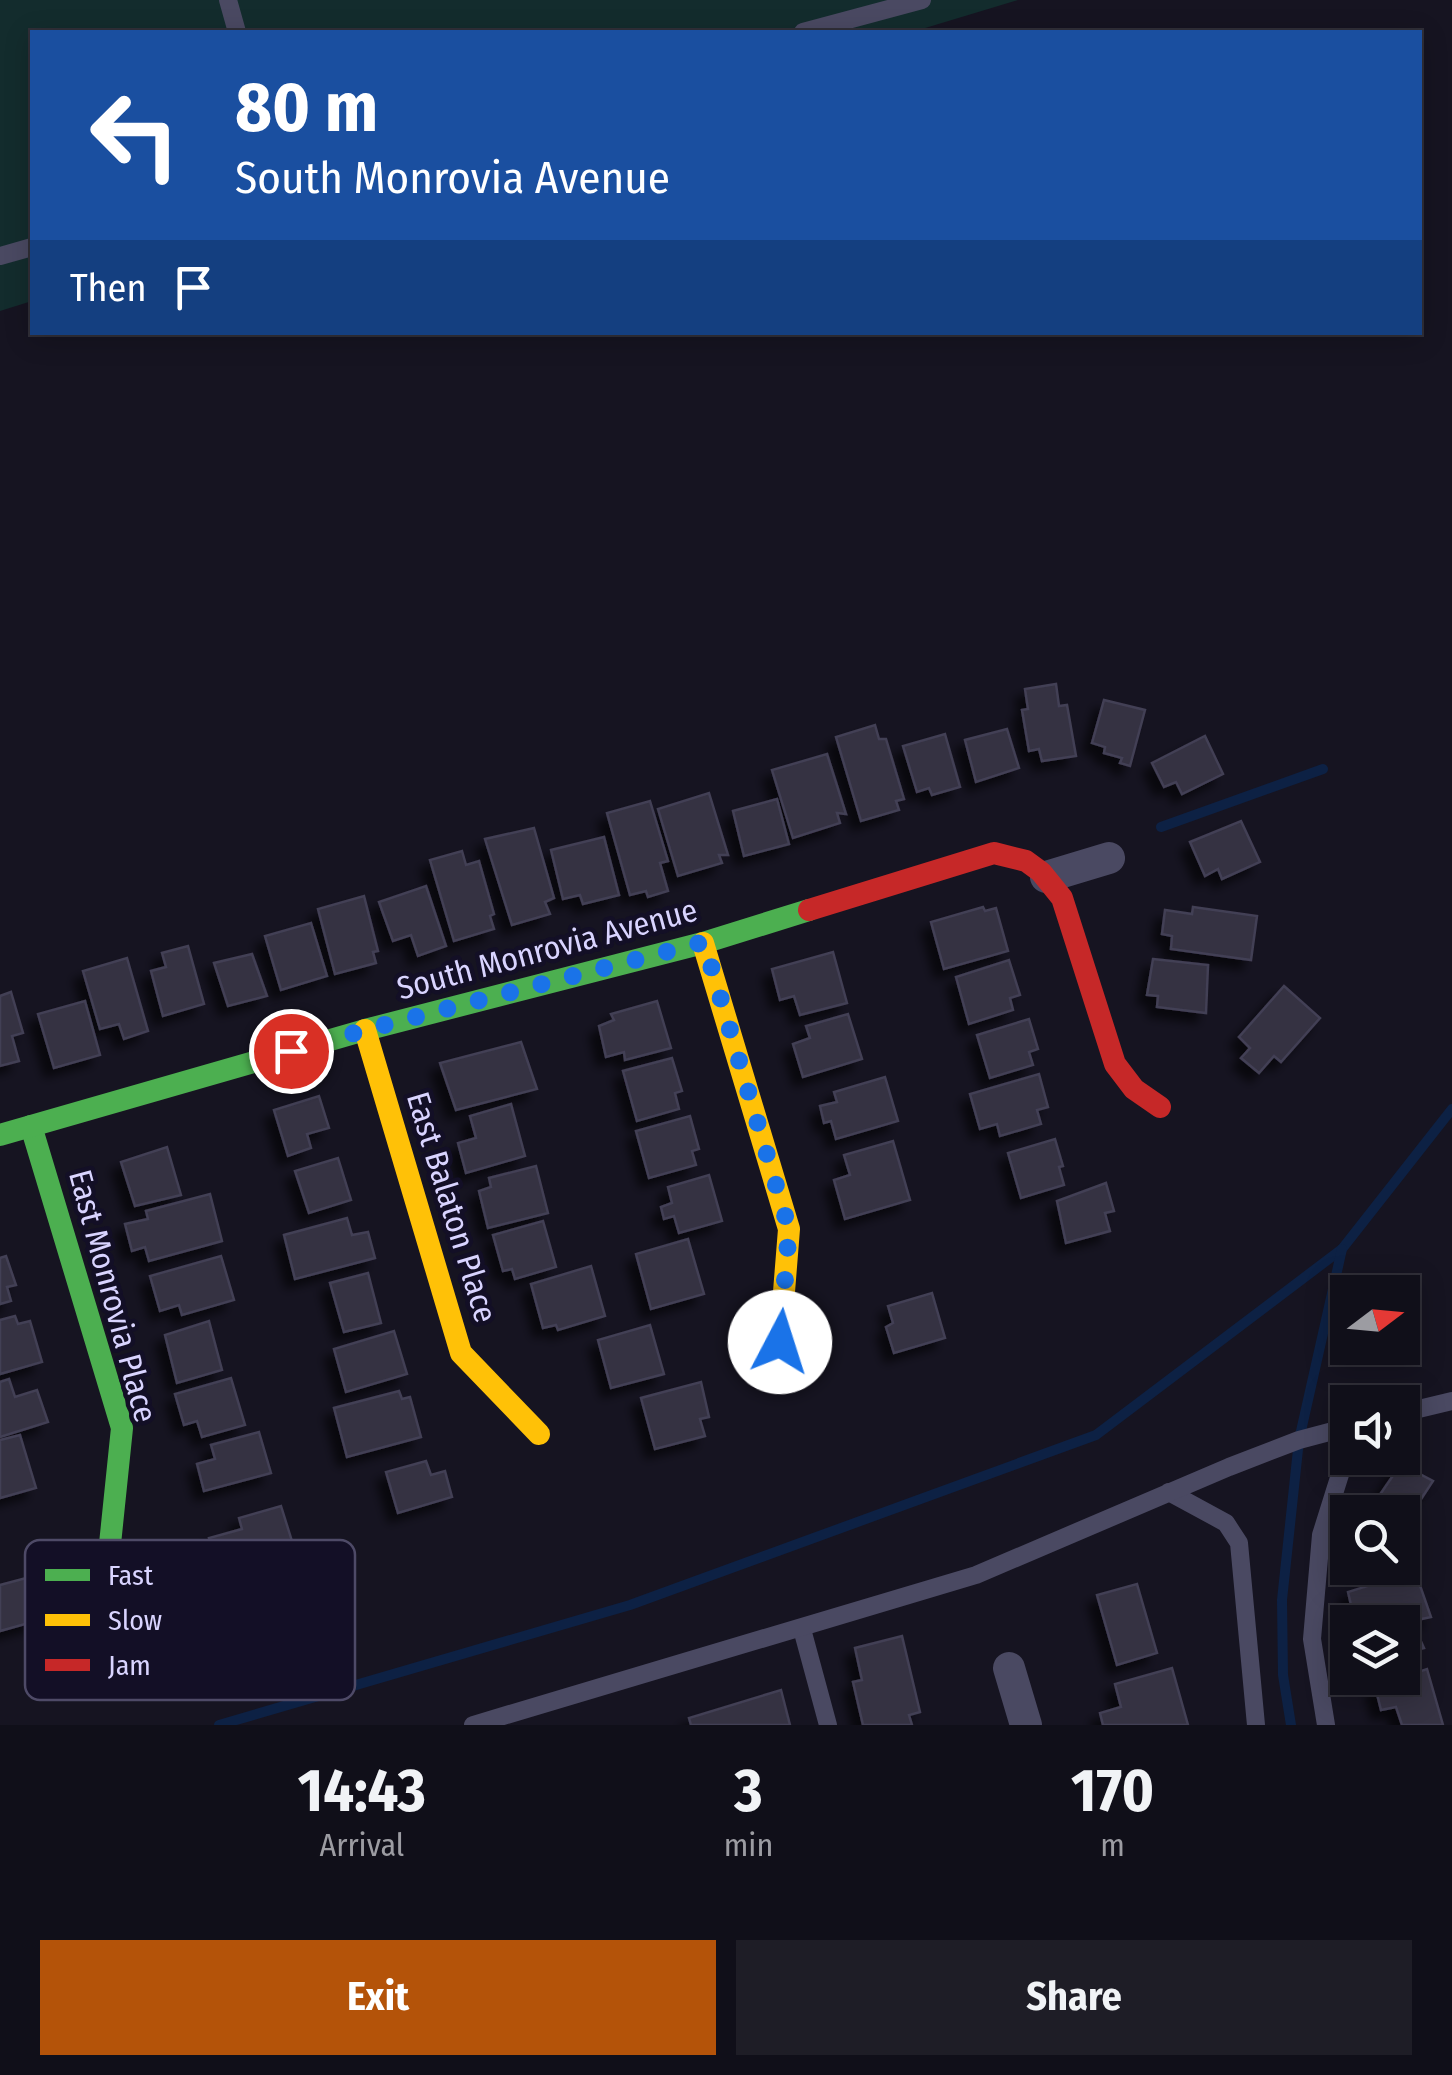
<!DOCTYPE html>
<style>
:root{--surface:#100f19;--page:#1e1d26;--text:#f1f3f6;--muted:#9c9ca2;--line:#302f38;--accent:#b45309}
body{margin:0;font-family:"Fira Sans Condensed",sans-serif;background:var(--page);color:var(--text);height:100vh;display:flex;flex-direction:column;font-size:38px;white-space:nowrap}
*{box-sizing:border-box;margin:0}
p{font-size:32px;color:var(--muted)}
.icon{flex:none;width:55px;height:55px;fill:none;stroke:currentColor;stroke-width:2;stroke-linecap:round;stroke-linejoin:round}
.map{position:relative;height:1725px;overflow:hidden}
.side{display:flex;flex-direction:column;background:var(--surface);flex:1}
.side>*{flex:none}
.banner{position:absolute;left:30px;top:30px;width:1392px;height:305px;border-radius:0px;box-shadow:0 5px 25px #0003,0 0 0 2px var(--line);background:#1a4fa0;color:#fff;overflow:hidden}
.needle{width:65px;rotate:74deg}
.fabs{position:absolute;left:1330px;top:1275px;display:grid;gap:20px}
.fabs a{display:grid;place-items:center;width:90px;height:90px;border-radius:0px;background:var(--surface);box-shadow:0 5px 25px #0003,0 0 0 2px var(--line);font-size:50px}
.pin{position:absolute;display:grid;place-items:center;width:85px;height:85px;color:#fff;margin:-42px;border:5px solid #fff;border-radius:50%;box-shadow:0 2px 10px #0007}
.me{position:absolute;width:110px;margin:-55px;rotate:5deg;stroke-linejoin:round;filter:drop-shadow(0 0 8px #0008)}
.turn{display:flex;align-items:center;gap:35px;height:210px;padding:0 40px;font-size:45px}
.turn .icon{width:130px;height:130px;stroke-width:2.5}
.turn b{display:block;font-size:70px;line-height:85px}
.then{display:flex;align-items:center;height:95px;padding:0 40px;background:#0003;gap:20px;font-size:38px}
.eta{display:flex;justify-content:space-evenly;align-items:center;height:170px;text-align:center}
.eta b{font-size:60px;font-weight:700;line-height:70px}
.cta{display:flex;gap:20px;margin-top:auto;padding:20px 40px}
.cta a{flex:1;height:115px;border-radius:0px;background:var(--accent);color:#fff;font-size:40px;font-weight:700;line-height:115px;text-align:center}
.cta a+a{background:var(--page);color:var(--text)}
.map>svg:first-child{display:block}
.green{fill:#132c2d}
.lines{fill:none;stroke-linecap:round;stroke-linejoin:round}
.stream{stroke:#0d2144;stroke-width:10}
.building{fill:#343243;stroke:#433f54;stroke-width:2.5;filter:url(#shadow)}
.lane{stroke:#4a4962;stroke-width:18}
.street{stroke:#4a4962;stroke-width:32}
.fast{stroke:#4caf50;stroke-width:22}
.slow{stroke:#ffc107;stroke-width:22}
.jam{stroke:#c62828;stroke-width:22}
.route{stroke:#1a73e8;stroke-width:18;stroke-dasharray:0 32.4}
.labels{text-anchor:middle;stroke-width:9;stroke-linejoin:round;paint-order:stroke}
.street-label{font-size:32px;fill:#d9d4ff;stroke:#130f26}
.key{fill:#130f26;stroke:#4e4a67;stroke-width:2.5}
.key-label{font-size:28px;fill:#d9d4ff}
</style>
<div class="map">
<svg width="1452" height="1725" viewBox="0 0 1452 1725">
<defs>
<filter id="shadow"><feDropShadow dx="-9" dy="9" stdDeviation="5" flood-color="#0009"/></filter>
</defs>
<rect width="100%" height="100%" fill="#161421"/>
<!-- green -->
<polygon class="green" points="0,0 1018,0 912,32 32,32 32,301 0,311"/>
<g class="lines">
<!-- stream -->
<g class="stream">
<polyline points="1161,827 1323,769"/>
<polyline points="219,1725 630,1605 1096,1435 1342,1249 1452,1109"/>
<polyline points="1291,1725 1283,1675 1282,1600 1299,1440 1342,1249"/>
</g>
</g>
<!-- building -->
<g class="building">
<polygon points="1056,684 1059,706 1067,705 1076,756 1042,761 1039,749 1029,751 1022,710 1028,709 1025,689"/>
<polygon points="1104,700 1145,710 1130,766 1120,763 1122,758 1104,753 1105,747 1092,743"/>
<polygon points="875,725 879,739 886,739 904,799 896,801 899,810 861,821 836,737"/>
<polygon points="1007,729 1019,768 976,782 965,740"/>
<polygon points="945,734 960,787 932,795 929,788 917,792 903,746"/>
<polygon points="1205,736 1223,774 1182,794 1176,782 1164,787 1152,763"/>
<polygon points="827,754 846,814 837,813 840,823 793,838 772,770"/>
<polygon points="709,793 728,855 719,855 722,863 678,876 658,809"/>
<polygon points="777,799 789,844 744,856 733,811"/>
<polygon points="650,801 668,861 660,863 668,891 648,897 646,891 630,895 607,813"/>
<polygon points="1241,821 1260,862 1222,879 1218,869 1205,876 1190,842"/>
<polygon points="534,828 554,898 545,902 550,914 512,925 485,839"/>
<polygon points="604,837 619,895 583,904 580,895 563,899 551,850"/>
<polygon points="462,851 466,865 479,861 494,914 490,916 494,929 454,941 430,860"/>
<polygon points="426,886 446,946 418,956 411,935 393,941 379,902"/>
<polygon points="364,896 378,951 373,952 376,963 335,974 318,909"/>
<polygon points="983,907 985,911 996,908 1008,951 944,969 931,922"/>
<polygon points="1193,907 1257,916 1251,960 1171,949 1172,936 1162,934 1165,910 1192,914"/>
<polygon points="311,923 327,976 281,990 265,936"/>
<polygon points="188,946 204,1004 163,1016 151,971 166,967 162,953"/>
<polygon points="833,952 847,1003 800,1015 794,996 780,1000 772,969"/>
<polygon points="252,954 267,996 228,1006 214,963"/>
<polygon points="127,958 148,1031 124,1039 119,1024 100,1029 83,971"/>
<polygon points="1153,959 1208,965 1206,1013 1157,1007 1158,996 1147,995"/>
<polygon points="1009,960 1020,995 1010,998 1013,1010 969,1024 956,977"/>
<polygon points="1284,986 1320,1018 1281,1062 1274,1056 1259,1073 1241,1058 1250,1048 1239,1037"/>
<polygon points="11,992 23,1033 12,1036 19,1061 0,1066 0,996"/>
<polygon points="85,1001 100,1055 54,1068 38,1014"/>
<polygon points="657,1001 671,1048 625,1060 624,1052 606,1057 599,1026 614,1020 611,1014"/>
<polygon points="848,1014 862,1059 803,1077 793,1044 810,1038 806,1026"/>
<polygon points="1029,1019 1038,1049 1029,1052 1033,1065 990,1078 977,1035"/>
<polygon points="521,1042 537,1089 456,1110 440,1063"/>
<polygon points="672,1058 682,1091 675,1093 679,1109 637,1121 623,1071"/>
<polygon points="1039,1074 1048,1107 1037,1110 1041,1124 1000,1136 997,1124 980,1129 970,1094"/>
<polygon points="885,1077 898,1121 836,1139 831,1121 824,1123 820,1106 837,1102 834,1092"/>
<polygon points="319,1096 329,1128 307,1134 311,1148 288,1156 274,1110"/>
<polygon points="511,1104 525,1156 466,1173 458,1143 476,1138 470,1116"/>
<polygon points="690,1116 699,1149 692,1151 696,1165 649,1178 636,1131"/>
<polygon points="1055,1139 1063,1166 1059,1167 1064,1185 1021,1198 1008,1153"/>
<polygon points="893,1141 910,1200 845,1219 834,1180 850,1175 844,1155"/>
<polygon points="167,1147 181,1195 135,1206 121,1162"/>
<polygon points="338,1158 351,1200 309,1213 295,1171"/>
<polygon points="536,1166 548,1213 488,1228 479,1191 491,1187 489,1178"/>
<polygon points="709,1175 722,1221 679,1233 674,1216 664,1219 661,1207 672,1203 668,1187"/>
<polygon points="1106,1183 1114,1211 1105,1213 1110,1231 1066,1243 1057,1201"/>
<polygon points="210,1194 222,1241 149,1261 145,1247 132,1251 125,1224 148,1219 146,1211"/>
<polygon points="347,1218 352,1235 368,1232 375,1258 295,1279 284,1235"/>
<polygon points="543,1221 556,1267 515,1279 512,1269 503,1271 493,1235"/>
<polygon points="688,1239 704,1294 651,1309 636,1254"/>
<polygon points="6,1256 16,1285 7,1287 11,1301 0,1304 0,1258"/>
<polygon points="221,1256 234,1300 182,1315 179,1305 160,1311 150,1276"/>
<polygon points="591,1266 605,1316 558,1330 556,1325 543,1328 531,1284"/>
<polygon points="368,1273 381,1323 344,1332 330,1283"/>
<polygon points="932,1293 945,1338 894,1353 886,1327 893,1323 888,1306"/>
<polygon points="15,1316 18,1324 30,1321 42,1362 0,1374 0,1320"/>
<polygon points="209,1321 222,1370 177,1383 165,1335"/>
<polygon points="650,1325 664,1374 611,1388 598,1340"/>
<polygon points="394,1331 407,1374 346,1392 334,1349"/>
<polygon points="231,1378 245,1425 202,1437 197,1421 184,1425 175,1394"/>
<polygon points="9,1379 15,1397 37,1390 48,1422 0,1437 0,1382"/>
<polygon points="701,1382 709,1417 700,1419 705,1436 655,1449 641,1398"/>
<polygon points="399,1391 402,1399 410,1397 421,1437 347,1457 334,1408"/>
<polygon points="259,1432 271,1473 204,1491 197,1464 215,1459 211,1445"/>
<polygon points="20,1435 36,1488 0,1498 0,1440"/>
<polygon points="426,1461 431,1475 445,1471 452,1497 398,1513 386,1472"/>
<polygon points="1401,1464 1433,1481 1402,1528 1402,1512 1368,1512"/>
<polygon points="281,1506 295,1551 220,1574 209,1538 242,1529 239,1518"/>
<polygon points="1415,1571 1431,1617 1412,1621 1424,1648 1402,1653 1402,1622 1355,1622 1348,1592"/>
<polygon points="30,1577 39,1603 31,1606 36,1621 0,1631 0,1585"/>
<polygon points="1137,1584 1157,1653 1117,1665 1097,1595"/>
<polygon points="902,1636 920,1712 909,1715 912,1725 863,1725 853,1682 862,1680 855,1648"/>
<polygon points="1172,1668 1188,1725 1103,1725 1100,1713 1121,1707 1115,1684"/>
<polygon points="1427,1669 1443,1725 1402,1725 1396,1707 1381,1710 1375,1686"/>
<polygon points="781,1690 790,1725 691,1725 689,1718"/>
</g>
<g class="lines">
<!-- lane -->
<g class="lane">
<polyline points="228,0 237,32"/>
<polyline points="803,32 922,0"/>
<polyline points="0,256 32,247"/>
<polyline points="1402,1413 1452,1401"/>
<polyline points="1169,1492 1226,1523 1239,1543 1256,1725"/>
<polyline points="802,1629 828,1725"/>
<polyline points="473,1725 976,1575 1229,1467 1299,1440 1348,1427"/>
<polyline points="1326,1725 1312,1639 1321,1535 1348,1449"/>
</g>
<!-- street -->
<g class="street">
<polyline points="1046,877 1109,858"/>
<polyline points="1009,1668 1026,1725"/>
</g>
<!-- fast -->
<g class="fast">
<polyline points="31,1126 122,1428 110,1544"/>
<polyline points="0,1135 365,1030 703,943 809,910"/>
</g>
<!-- slow -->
<g class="slow">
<polyline points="703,943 789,1229 780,1342"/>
<polyline points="365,1030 461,1353 539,1434"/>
</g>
<!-- jam -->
<polyline class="jam" points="809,910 994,853 1026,861 1041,872 1062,898 1115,1064 1134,1089 1160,1107"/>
</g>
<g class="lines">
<!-- route -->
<polyline class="route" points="291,1051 365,1030 704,942 789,1229 780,1342"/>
</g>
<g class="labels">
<!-- street labels -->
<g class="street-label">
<text transform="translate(547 949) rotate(-15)" y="11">South Monrovia Avenue</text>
<text transform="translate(452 1207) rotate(73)" y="11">East Balaton Place</text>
<text transform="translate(113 1296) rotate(75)" y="11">East Monrovia Place</text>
</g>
</g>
<!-- legend -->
<rect x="25" y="1540" width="330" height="160" rx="15" class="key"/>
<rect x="45" y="1569" width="45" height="12" fill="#4caf50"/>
<rect x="45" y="1614" width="45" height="12" fill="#ffc107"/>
<rect x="45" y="1659" width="45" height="12" fill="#c62828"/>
<g class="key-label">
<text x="108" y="1585">Fast</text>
<text x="108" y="1630">Slow</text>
<text x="108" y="1675">Jam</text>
</g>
</svg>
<div class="fabs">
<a><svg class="needle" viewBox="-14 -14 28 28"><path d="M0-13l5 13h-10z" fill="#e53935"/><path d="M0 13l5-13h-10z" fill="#9c9ca2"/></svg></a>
<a><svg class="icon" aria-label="sound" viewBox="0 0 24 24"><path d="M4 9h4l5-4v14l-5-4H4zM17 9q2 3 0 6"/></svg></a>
<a><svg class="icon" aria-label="search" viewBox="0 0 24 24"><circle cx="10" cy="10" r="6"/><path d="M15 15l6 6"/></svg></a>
<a><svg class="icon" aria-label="layers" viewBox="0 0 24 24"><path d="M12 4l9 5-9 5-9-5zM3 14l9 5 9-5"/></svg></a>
</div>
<div class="pin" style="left:291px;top:1051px;background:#d93025"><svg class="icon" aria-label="arrive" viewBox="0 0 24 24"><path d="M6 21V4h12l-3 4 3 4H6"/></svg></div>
<svg class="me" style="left:780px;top:1342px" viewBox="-20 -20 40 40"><circle r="19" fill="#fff"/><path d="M0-13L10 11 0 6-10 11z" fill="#1a73e8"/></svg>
<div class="banner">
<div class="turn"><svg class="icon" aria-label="left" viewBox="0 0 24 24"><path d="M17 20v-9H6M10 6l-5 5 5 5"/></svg><div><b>80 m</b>South Monrovia Avenue</div></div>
<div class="then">Then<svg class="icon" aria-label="arrive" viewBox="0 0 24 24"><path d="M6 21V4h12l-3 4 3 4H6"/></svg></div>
</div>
</div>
<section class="side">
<div class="eta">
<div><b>14:43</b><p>Arrival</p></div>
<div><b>3</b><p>min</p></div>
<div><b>170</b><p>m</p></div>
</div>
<div class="cta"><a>Exit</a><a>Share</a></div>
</section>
